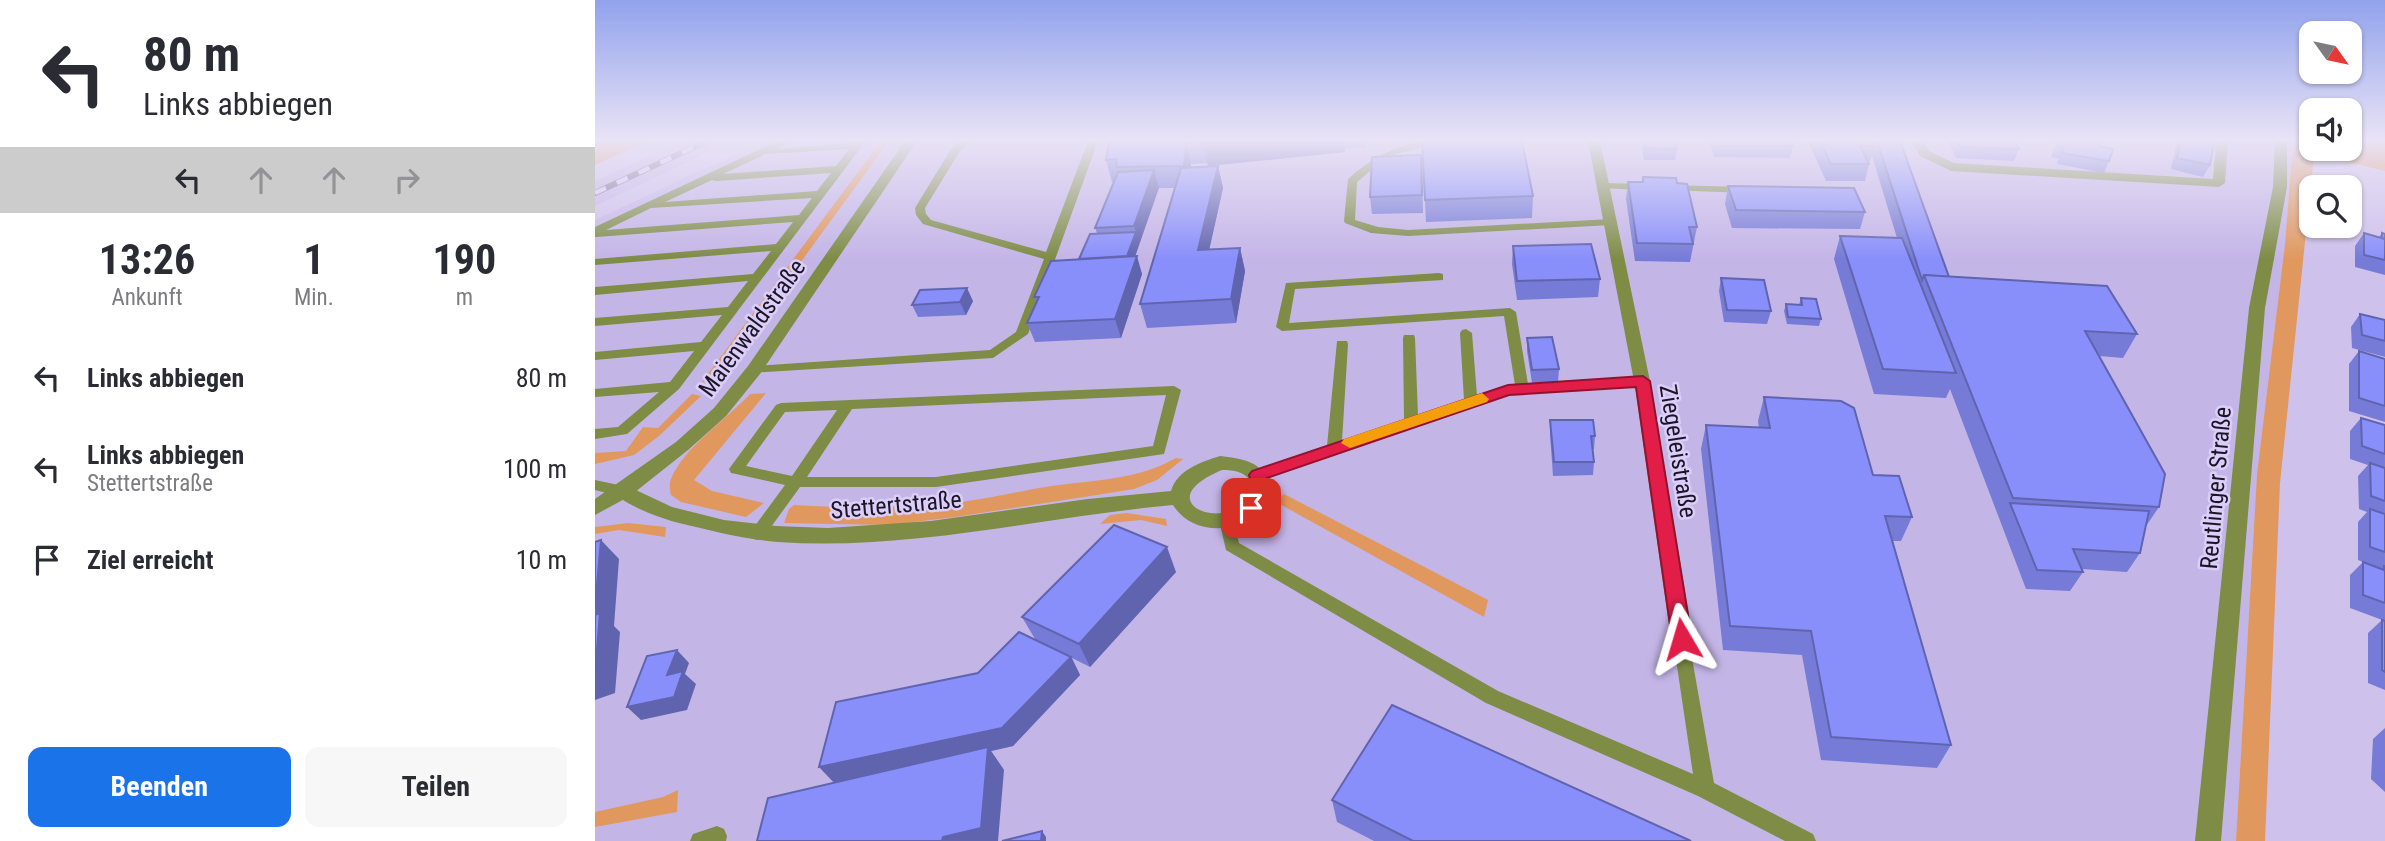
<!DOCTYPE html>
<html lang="de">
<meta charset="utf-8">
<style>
:root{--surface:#fff;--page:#f7f7f7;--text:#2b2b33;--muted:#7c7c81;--accent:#1a73e8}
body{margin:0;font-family:"Roboto Condensed",sans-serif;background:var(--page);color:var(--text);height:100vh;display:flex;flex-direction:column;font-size:26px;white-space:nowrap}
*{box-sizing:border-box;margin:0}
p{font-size:23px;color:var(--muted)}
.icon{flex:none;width:38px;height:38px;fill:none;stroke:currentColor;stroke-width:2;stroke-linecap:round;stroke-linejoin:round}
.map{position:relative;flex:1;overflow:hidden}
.side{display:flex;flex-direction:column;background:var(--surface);width:595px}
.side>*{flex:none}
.hud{background:#fff;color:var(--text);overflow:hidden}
.needle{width:46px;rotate:123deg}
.fabs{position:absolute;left:1704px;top:21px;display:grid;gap:14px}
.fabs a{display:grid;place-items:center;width:63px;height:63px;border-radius:14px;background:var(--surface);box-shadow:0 2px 5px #0004;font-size:35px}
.pin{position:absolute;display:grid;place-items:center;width:60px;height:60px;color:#fff;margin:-30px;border-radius:14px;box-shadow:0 4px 10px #0006}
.me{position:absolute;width:77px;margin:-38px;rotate:353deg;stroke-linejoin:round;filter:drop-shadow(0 0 5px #0008)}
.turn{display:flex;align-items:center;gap:24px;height:147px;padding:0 28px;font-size:32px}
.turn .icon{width:91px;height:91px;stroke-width:2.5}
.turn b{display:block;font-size:49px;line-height:60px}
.lanes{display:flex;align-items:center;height:66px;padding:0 28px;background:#0003;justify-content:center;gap:35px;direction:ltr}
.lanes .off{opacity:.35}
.eta{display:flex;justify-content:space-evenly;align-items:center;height:119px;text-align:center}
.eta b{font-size:42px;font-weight:700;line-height:49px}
.cta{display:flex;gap:14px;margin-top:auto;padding:14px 28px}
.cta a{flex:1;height:80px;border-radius:14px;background:var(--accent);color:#fff;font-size:28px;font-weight:700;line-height:80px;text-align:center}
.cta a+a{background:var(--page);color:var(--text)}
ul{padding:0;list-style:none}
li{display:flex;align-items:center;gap:21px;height:91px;padding:0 28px}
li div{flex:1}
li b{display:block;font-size:26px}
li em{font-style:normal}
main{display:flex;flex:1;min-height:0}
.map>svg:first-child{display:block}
.built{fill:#c4b5e7}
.green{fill:#e0985e}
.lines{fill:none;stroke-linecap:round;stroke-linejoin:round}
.service{fill:#7e8c46;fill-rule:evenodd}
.minor{fill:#7e8c46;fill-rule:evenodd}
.tertiary{fill:#7e8c46;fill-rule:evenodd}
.rail-casing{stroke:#79708e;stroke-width:6}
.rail{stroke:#dbcef9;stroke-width:4.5;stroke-dasharray:12;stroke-linecap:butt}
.wall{fill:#767bd7}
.shaded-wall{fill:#6064af}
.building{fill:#898ffa;stroke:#6064af;stroke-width:2}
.route{fill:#e11d48;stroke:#92132f;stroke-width:2}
.slow{fill:#f59e0b}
.labels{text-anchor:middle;stroke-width:5;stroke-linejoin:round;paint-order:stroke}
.street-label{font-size:24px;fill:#1b1625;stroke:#dbcef9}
</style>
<main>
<section class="side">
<div class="hud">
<div class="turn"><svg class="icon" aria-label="left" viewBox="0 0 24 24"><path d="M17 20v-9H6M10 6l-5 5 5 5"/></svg><div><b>80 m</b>Links abbiegen</div></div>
<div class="lanes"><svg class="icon" aria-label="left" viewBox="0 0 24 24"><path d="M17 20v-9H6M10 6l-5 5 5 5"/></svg><svg class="icon off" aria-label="ahead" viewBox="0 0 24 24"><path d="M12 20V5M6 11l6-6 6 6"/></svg><svg class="icon off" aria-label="ahead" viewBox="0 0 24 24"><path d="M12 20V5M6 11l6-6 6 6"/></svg><svg class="icon off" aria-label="right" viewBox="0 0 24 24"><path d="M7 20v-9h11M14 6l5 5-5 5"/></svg></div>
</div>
<div class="eta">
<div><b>13:26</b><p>Ankunft</p></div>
<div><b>1</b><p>Min.</p></div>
<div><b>190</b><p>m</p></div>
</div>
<ul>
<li><svg class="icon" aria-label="left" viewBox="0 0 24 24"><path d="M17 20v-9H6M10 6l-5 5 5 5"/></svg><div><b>Links abbiegen</b></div><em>80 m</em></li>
<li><svg class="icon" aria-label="left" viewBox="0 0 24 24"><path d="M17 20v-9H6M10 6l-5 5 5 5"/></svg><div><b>Links abbiegen</b><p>Stettertstraße</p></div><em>100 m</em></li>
<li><svg class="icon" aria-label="arrive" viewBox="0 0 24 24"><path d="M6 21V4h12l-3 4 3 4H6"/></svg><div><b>Ziel erreicht</b></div><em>10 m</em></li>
</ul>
<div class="cta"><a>Beenden</a><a>Teilen</a></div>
</section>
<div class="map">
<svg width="1790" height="841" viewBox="0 0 1790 841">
<rect width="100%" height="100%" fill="#cec1ec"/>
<!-- built -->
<g class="built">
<polygon points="88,141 138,141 0,206 0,181"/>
<polygon points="169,141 1698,141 1690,244 1662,474 1641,841 0,841 0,220"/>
</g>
<!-- green -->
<g class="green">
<polygon points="0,141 53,141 0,165"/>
<polygon points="286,141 294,141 119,381 107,382"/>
<polygon points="1698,141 1717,141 1719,155 1685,483 1670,841 1641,841 1662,474 1690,244"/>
<polygon points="1755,141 1790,141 1790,171 1737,158 1735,149 1755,149"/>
<path d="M171,393L99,480L117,491L169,503L151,517L86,502L76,495C75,490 74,484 76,479C89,447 131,420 155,394Z"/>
<polygon points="97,394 106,396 64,436 39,455 0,464 0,453 31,451 48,427 63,428"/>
<path d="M581,458L588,459L562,480L539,489L508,494L360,517L294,525L189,523L194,509L199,505C255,508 311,509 366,502C396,498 426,491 456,486C499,480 543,480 581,458Z"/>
<polygon points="689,494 893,600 889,617 681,502"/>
<polygon points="532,513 571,519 572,526 546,520 505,524 515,515"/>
<polygon points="33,523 71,527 70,537 24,530 0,534 0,527"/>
<polygon points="83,790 82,812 0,827 0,812 68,797"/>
</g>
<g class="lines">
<!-- service -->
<g class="service">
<path d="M182,141H195L182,149L270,142L84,389L32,434L0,439V429L23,427L64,392L0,397V389L75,382L99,351L0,360V352L106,342L127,315L0,326V318L133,307L153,281L0,295V287L158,274L176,251L0,265V259L181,244L198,222L2,237H0V227ZM254,149L241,166L128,174L171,154ZM236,173L222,191L70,202L117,180L121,181ZM217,198L204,215L11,230L56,208Z"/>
<polygon points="365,141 377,141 365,151 330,208 331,214 336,220 451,252 493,141 503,141 433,334 398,358 154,373 152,370 159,366 395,350 421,332 449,259 328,224 321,215 320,208 356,149"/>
<path d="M826,141H850L801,154L781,166L762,182L760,220L783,227L813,230L1016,219L1021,222L1016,225L813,236L776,233L750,223L749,221L753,179C775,159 797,147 826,141Z"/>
<polygon points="1009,183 1049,184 1054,187 1049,190 1005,188 1004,186"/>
<polygon points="1077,185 1151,187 1156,190 1151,193 1073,190 1073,186"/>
<polygon points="844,273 848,274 848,280 700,289 694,323 915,308 921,312 933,384 1048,377 1055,381 1048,385 914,394 668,479 658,479 656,475 658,471 732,446 742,341 752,341 753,344 747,441 809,420 808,338 809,335 819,335 820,338 823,416 869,400 865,333 867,330 871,329 877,333 882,396 920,385 909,316 687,331 681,327 691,283"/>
<path d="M579,386L586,390L569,454L341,487H205L168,538L162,540L156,538L154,534L190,485L141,474L136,473L134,469L181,405L186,403ZM571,395L558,446L341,477H212L257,409ZM242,410L197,476L151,466L190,412Z"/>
<polygon points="0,480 33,487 36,491 33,495 28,497 0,490"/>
<polygon points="632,514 637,516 644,543 903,691 1098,774 1079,646 1082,641 1088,639 1094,641 1119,783 1218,834 1221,841 1190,841 1103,796 891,703 631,550 624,520 627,516"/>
<polygon points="122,826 129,829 132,836 131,841 95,841 98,834"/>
</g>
<!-- minor -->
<g class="minor">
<polygon points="993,141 1005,141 1056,386 1099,646 1096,653 1088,655 1080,653 1077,646 1040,386"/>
<polygon points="1316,141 1328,141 1334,151 1359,163 1618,179 1621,141 1633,141 1630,183 1624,187 1356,171 1325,156"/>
<polygon points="1680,141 1692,141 1692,187 1670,308 1626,841 1600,841 1654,308 1678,187"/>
<path d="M625,456C646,458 668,462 676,484C670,532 602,544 578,505C447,517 315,551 183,542C149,539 117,531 84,523C68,519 27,505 19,491L21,486L28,484L77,507L129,520L181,526L233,528L336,521L493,499L576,491C582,470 606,462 625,456ZM627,470C639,470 652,472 657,484C649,540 543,505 627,470Z"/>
</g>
<!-- tertiary -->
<polygon class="tertiary" points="310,141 322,141 165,374 131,416 93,450 35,496 0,515 0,499 81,442 119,408 153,366"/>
<!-- rail casing -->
<g class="rail-casing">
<polyline id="rail" points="0,193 112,141"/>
</g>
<!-- rail -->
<use href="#rail" class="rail"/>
</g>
<!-- wall -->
<g class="wall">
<polygon points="514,141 770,141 771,147 749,149 750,152 613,166 613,163 596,164 596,167 623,166 628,188 614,250 645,248 650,271 641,323 552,328 545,304 579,188 563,188 540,256 547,274 526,338 440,342 432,323 441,302 439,297 484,259 502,233 500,228 519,182 517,182 511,160"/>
<polygon points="827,141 938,196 937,218 831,222"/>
<polygon points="1046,141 1080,141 1082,149 1080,160 1049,160"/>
<polygon points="1114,141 1196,141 1198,146 1195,158 1119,157"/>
<polygon points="1213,141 1307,141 1307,146 1354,277 1542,334 1528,358 1504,356 1564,507 1551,526 1545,553 1532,572 1487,569 1488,572 1475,591 1431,589 1355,389 1351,398 1279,394 1239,259 1245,236 1302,238 1277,156 1274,163 1274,164 1270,181 1231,181"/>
<polygon points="1353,141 1419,141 1424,149 1419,161 1361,158"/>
<polygon points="1462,141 1505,146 1514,161 1509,173 1462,164 1464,159 1456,157"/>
<polygon points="1582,141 1619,141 1615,165 1608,177 1576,169"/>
<polygon points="827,172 828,213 777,214 775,197"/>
<polygon points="1048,177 1082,183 1102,227 1095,262 1040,261 1031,199 1033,182 1047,182"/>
<polygon points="1133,186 1270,212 1265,229 1137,228 1130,204"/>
<polygon points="1769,233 1784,237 1787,233 1790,234 1790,275 1760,267 1760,246"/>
<polygon points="918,246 1005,279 1003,297 922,300 917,264"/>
<polygon points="1126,278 1176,311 1172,324 1129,322 1124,291"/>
<polygon points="1206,298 1226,319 1224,326 1192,324 1189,311 1191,304 1204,305"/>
<polygon points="378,301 371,315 323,317 317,305"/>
<polygon points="1765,314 1790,320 1790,357 1757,348 1756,327"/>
<polygon points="932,338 964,369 963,382 937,383 932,351"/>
<polygon points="1764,351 1790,359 1790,422 1754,411 1754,364"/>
<polygon points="1169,397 1278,475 1317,517 1306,541 1298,541 1356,745 1342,768 1226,760 1207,655 1128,650 1106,449 1111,425 1164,428 1163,421"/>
<polygon points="1766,418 1790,425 1790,621 1755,608 1755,575 1768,562 1763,560 1763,522 1772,512 1764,509 1763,476 1773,465 1755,459 1755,431"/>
<polygon points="955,420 1000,436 999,449 997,449 999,462 998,475 958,476 955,434"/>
<polygon points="581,572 495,667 477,658 485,675 418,746 396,751 409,770 239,783 440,639 427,617"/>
<polygon points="1787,620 1790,621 1790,690 1773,683 1773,633"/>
<polygon points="1790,728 1790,792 1776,779 1778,739"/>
<polygon points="737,800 1096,841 779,841 742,822"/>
</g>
<!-- shaded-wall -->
<g class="shaded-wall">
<polygon points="638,141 749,141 750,152 613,166 608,144"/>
<polygon points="591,143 596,164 594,188 589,166"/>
<polygon points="623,166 628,188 609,273 603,250"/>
<polygon points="559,170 564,188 534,274 530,262 541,232 539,226"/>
<polygon points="645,248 650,271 641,323 636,299"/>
<polygon points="542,256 547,274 526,338 520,319"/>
<polygon points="372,288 378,301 371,315 365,302"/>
<polygon points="6,540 24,559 19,626 25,632 20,693 0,700 0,607"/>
<polygon points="572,547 581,572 495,667 484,644"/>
<polygon points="82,650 94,663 90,674 101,684 92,710 46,720 32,707 72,675"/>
<polygon points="476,657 485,675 418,746 396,751 409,770 403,841 347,841 348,837 241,785 224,767"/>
<polygon points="447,831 451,837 451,841 446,841"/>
</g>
<!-- building -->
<g class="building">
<polygon points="514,141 607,141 591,143 589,166 522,167 521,159 511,160"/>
<polygon points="609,141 638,141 608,144"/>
<polygon points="827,141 927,141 938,196 830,200"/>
<polygon points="1049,141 1080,141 1082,149 1050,148"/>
<polygon points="1120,141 1196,141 1198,146 1121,146"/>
<polygon points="1225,141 1277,141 1280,146 1265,146 1274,164 1236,164"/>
<polygon points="1282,141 1305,141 1354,277 1329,275 1327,280"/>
<polygon points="1363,141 1419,141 1424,149 1366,147"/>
<polygon points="1462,141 1507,141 1505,146 1518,149 1514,161 1467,153 1469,147 1461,145"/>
<polygon points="1586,141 1619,141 1615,165 1582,158"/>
<polygon points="826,155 827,195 775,197 777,157"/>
<polygon points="623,166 603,250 645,248 636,299 545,304 586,168"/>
<polygon points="559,170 539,226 500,228 523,172"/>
<polygon points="1048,177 1081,178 1082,183 1092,184 1102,227 1094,227 1098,244 1042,243 1033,182 1048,182"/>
<polygon points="1133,186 1259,188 1270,212 1141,210"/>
<polygon points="541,232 532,256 484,259 495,234"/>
<polygon points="1769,233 1790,239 1790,260 1769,255"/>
<polygon points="1787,233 1790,234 1790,239 1787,238"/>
<polygon points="1245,236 1307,238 1361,373 1288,369"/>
<polygon points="996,244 1005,279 922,281 918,246"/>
<polygon points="542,256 520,319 432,323 444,297 439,297 456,261"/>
<polygon points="1329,275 1512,286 1542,334 1490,331 1570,474 1564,507 1418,498"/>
<polygon points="1126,278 1169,280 1176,311 1132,310"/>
<polygon points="372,288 365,302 317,305 325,290"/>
<polygon points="1206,298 1221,299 1226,319 1193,317 1191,304 1207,305"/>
<polygon points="1765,314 1790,320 1790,341 1767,335"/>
<polygon points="957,337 964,369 937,370 932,338"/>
<polygon points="1764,351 1790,359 1790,406 1764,398"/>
<polygon points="1169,397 1246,401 1259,408 1278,475 1304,476 1317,517 1290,516 1356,745 1236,737 1216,631 1135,626 1111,425 1175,428"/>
<polygon points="1766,418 1790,425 1790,454 1767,446"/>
<polygon points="955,420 998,420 1000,436 996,436 999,462 959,462"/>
<polygon points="1775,463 1790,468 1790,501 1776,496"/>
<polygon points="1415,503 1554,511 1545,553 1478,549 1488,572 1442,570"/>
<polygon points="1775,509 1790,514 1790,552 1775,547"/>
<polygon points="519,525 572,547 484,644 427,617"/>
<polygon points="6,540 0,607 0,542"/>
<polygon points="1768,562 1789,570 1789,566 1790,566 1790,603 1768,595"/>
<polygon points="5,613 0,674 0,615"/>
<polygon points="1787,620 1790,621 1790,672 1787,670"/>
<polygon points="424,632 476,657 407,728 224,767 241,702 383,673"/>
<polygon points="82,650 72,675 88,671 79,697 32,707 52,656"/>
<polygon points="797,705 1096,841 818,841 737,800"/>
<polygon points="393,747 386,828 348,837 347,841 162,841 173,798"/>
<polygon points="447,831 446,841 407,841"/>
</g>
<!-- sky -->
<linearGradient id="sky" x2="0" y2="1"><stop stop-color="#91a2ec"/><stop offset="0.54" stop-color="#e9e3f6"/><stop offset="1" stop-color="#e9e3f6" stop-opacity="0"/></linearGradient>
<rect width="1790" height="259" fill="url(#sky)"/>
<!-- route -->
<path class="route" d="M1048,376L1055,381L1097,639L1094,644L1087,647L1080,644L1077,639L1041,387L914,395L672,478C676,492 670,501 662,512H650L647,508C654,495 659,490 654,475L657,471L913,385Z"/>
<!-- slow -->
<polygon class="slow" points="887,393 894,399 892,402 755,448 746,443 749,439"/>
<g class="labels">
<!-- street labels -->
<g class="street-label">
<text transform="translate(157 328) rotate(-54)" y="8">Maienwaldstraße</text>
<text transform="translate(1083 451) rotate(81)" y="8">Ziegeleistraße</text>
<text transform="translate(1621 488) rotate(-85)" y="8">Reutlinger Straße</text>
<text transform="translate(301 505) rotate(-5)" y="8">Stettertstraße</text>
</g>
</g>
</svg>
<div class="fabs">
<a><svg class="needle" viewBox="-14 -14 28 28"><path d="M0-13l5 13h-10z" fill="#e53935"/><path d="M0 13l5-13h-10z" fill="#7c7c81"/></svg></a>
<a><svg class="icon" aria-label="sound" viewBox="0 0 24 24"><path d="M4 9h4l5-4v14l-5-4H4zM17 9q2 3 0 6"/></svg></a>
<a><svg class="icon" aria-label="search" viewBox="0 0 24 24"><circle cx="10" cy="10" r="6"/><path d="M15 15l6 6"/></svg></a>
</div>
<div class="pin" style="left:656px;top:508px;background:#d93025"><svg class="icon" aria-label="arrive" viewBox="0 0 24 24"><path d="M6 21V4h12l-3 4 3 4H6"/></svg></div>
<svg class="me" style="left:1087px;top:639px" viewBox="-20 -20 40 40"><path d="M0-17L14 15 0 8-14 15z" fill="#e11d48" stroke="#fff" stroke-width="4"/></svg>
</div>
</main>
